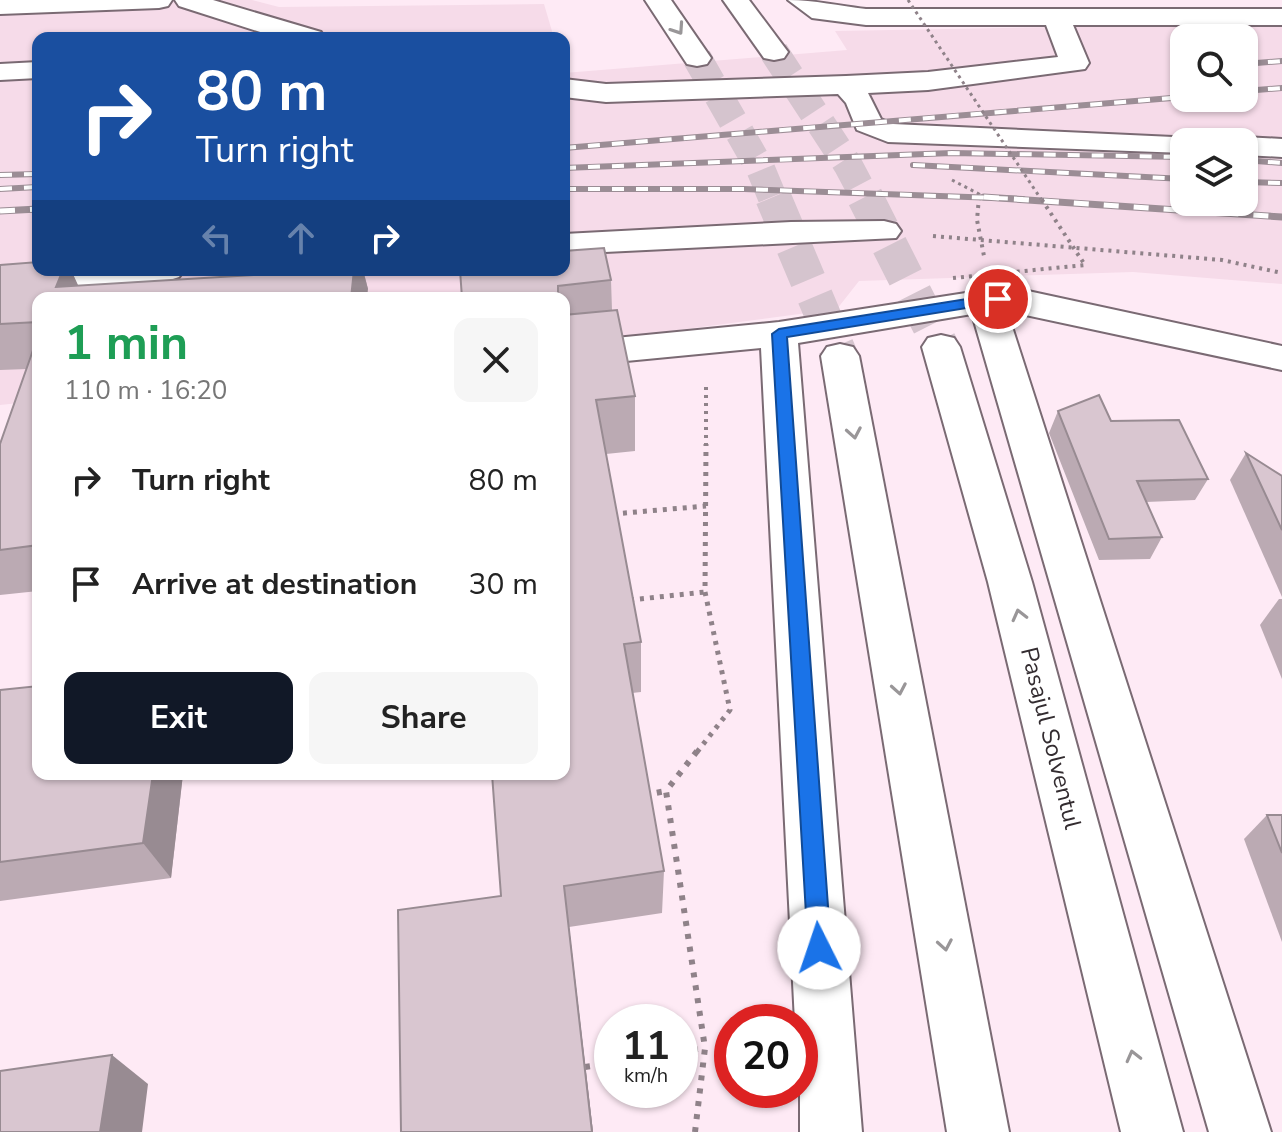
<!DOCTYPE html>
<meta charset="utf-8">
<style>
:root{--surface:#fff;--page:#f6f6f6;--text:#222;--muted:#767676;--accent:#111827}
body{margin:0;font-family:"Nunito Sans",sans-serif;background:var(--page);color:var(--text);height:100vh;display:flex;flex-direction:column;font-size:30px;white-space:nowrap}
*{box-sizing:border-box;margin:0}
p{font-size:26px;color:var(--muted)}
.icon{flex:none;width:44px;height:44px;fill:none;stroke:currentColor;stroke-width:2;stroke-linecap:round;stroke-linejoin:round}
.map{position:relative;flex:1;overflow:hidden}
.sheet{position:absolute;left:32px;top:292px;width:538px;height:488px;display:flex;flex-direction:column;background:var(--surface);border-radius:16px;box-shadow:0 2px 6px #0004}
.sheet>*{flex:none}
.hud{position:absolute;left:32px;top:32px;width:538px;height:244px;border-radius:16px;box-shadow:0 2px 6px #0004;background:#1a4fa0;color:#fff;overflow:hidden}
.buttons{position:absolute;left:1170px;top:24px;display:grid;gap:16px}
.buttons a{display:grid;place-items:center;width:88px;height:88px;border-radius:16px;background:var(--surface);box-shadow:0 2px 6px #0004;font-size:40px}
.speed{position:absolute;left:594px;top:1004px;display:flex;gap:16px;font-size:40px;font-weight:700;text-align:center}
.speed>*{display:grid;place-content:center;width:104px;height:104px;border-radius:50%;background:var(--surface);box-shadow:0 2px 6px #0004;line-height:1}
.speed small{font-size:20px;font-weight:400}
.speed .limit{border:12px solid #d22;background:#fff;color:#111}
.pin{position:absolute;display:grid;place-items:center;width:68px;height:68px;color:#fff;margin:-34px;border:4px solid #fff;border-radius:50%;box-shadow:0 2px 8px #0007}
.me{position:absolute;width:88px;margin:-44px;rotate:356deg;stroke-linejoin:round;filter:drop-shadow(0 0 6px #0008)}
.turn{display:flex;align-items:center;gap:28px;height:168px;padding:0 32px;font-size:36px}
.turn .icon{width:104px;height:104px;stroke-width:2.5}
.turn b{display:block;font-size:56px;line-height:68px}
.lanes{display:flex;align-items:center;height:76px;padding:0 32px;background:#0003;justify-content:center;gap:40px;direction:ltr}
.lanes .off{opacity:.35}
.round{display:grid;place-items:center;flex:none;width:84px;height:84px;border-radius:16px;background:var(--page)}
.head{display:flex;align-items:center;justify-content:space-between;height:136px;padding:0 32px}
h1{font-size:48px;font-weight:700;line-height:60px;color:#1e9e55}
.primary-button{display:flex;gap:16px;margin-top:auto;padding:16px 32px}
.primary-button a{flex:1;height:92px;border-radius:16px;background:var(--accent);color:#fff;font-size:32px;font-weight:700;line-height:92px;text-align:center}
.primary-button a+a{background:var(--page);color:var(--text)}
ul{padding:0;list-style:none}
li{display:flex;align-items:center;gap:24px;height:104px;padding:0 32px}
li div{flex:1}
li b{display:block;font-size:30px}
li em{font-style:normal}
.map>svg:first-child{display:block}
.built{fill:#f6dbe9;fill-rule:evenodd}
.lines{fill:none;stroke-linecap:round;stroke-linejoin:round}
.major-tunnel-far1{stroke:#d5c4ce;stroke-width:29;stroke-dasharray:29 14;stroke-linecap:butt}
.major-tunnel{stroke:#d5c4ce;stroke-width:36;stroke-dasharray:36 18;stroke-linecap:butt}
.minor-casing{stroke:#7a6a73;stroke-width:4}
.major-casing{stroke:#7a6a73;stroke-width:4}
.path-far3{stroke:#8f8289;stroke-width:3;stroke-dasharray:3 4;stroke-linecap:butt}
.path-far2{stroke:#8f8289;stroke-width:4;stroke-dasharray:3 5;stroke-linecap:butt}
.path-far1{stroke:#8f8289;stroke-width:5;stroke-dasharray:4 6;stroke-linecap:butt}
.path{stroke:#8f8289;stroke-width:6;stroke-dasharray:5 8;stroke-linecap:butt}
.minor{fill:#fff;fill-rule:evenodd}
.major{fill:#fff;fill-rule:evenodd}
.rail-far1-casing{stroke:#9b8d95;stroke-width:6}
.rail-casing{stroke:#9b8d95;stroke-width:7}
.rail-far1{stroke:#fff;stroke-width:4;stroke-dasharray:12;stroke-linecap:butt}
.rail{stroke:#fff;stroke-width:5;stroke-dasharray:15;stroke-linecap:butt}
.path-bridge-far1{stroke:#8f8289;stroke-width:3;stroke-dasharray:3 4;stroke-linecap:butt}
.path-bridge{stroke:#8f8289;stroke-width:4;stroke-dasharray:3 5;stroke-linecap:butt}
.wall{fill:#bbaab3}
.shaded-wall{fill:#988b92}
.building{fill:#d9c6d0;stroke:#988b92;stroke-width:2}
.oneway{stroke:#999698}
.route{fill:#1a73e8;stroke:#114b97;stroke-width:2}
.labels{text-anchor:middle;stroke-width:6;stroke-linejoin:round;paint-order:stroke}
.street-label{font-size:24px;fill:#332c30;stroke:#fff}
</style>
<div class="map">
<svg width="1282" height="1132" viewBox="0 0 1282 1132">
<rect width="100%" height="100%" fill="#feeaf5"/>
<!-- built -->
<path class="built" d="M0,0H252L279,7L544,4L554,38H38V270H564V73L847,50L835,31L1282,23V284L1133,272L859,281L837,309L564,345V298H38V401L0,405ZM1184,38H1244V98H1184ZM1184,142H1244V202H1184Z"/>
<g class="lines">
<!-- major-tunnel-far1 -->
<g class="major-tunnel-far1">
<polyline points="774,52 848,165 866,199"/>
<polyline points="697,58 761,170 773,199"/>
</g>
<!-- major-tunnel -->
<g class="major-tunnel">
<polyline points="773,197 840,356"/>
<polyline points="865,197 941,347"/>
</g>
<!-- minor casing -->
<g class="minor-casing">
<g id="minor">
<polygon points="0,0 172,0 168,6 159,8 0,14"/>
<polygon points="175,0 213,0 321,32 325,38 279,38 179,6"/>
<path d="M788,0C815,0 839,6 866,9H1282V25H1073L1089,63L1085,69L928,90L868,93L881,119L893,124L1195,138L1198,142H1184V153L888,142L857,130L846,103L838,94L606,102L564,97V79L606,84L846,76L928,72L1058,57L1046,25H866L812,18Z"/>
<polygon points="38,62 38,78 0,80 0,64"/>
<polygon points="1244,137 1282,139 1282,157 1244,155 1244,142 1231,142"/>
<polygon points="884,221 896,224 901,231 896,238 564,254 564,234 791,222"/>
<polygon points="72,270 184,270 179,277 167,281 0,300 0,278"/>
<polygon points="998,288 1028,291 1282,346 1282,370 1007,311 1271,1132 1209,1132 972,314 798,343 862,1132 800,1132 800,1022 795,1022 761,348 564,367 564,343 779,322"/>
</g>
</g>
<!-- major casing -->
<g class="major-casing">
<g id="major">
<polygon points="645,0 671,0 711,58 707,64 697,66 687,64"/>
<polygon points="723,0 749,0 788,52 784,58 774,60 764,58"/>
<polygon points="941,335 954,338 960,347 1032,582 1183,1132 1121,1132 988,582 922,347 928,338"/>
<polygon points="840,344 853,347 859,356 1009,1132 947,1132 821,356 827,347"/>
</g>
</g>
<!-- path-far3 -->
<polyline class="path-far3" points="952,180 979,194 979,199"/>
<!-- path-far2 -->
<g class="path-far2">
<polyline points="979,197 977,220 984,256"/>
<polyline points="933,236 1222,260 1282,273"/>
<polyline points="706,446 706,386"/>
</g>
<!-- path-far1 -->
<g class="path-far1">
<polyline points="613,514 706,506"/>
<polyline points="630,600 705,592"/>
<polyline points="697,752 730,710 705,592 706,444"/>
</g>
<!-- path -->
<g class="path">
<polyline points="644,795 666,791"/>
<polyline points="680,1052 705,1048"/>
<polyline points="585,1067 612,1063"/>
<polyline points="695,1132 705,1048 666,791 698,750"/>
</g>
<!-- minor -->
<use href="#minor" class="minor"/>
<!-- major -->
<use href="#major" class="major"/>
<!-- rail-far1 casing -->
<g class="rail-far1-casing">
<g id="rail-far1">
<polyline points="1244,64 1282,61"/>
<polyline points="1244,91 1282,88"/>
<polyline points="564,148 1184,97"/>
<polyline points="1244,160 1282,163"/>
<polyline points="913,165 1184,179"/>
<polyline points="564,168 952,153 1184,157"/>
<polyline points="0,175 38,174"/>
<polyline points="1244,182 1282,183"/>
<polyline points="0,189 38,187"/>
<polyline points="564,189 744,189 1023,199"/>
</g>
</g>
<!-- rail casing -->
<g class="rail-casing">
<g id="rail">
<polyline points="984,197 1282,217"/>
<polyline points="0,211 38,209"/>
</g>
</g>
<!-- rail-far1 -->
<use href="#rail-far1" class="rail-far1"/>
<!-- rail -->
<use href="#rail" class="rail"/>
<!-- path-bridge-far1 -->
<polyline class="path-bridge-far1" points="908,0 1041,199"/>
<!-- path-bridge -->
<polyline class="path-bridge" points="953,278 1085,265 1040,197"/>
</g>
<!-- wall -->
<g class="wall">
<polygon points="0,265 71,270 78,286 253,275 254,270 363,270 368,289 38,298 38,591 0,595 0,444 27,369 0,370"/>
<polygon points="611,280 612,310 635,396 635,451 606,454 641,642 641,692 632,693 664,871 662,913 569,927 593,1132 401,1132 501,896 564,774 564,298 462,298"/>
<polygon points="1058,411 1111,421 1208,479 1195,500 1146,502 1162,537 1150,559 1099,560 1049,433"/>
<polygon points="1246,453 1282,476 1282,597 1230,480"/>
<polygon points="1279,599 1282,599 1282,679 1260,625"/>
<polygon points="0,690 38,774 183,774 171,878 0,901"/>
<polygon points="1267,815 1282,815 1282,942 1244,839"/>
</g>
<!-- shaded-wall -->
<g class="shaded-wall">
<polygon points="63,270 71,270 84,298 56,287"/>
<polygon points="354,270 363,270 368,289 367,298 351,298"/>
<polygon points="153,774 183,774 171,878 143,843"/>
<polygon points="564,886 569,927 593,1132 592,1132"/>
<polygon points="112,1055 148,1084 142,1132 100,1132"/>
</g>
<!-- building -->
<g class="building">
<polygon points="604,248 611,280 558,286 558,298 462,298 460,270 564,270 564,251"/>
<polygon points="38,262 38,270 63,270 56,287 253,275 254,270 354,270 351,298 38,298 38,322 0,324 0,265"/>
<polygon points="617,310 635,396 596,400 641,642 624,644 664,871 564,886 592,1132 401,1132 398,910 501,896 492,774 564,774 564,315"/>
<polygon points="38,336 38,545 0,550 0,444"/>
<polygon points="1099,395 1111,421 1179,420 1208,479 1137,481 1162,537 1109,539 1058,411"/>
<polygon points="1246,453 1282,476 1282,530"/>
<polygon points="38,686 38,774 153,774 143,843 0,862 0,690"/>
<polygon points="1267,815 1282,815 1282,853"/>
<polygon points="112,1055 100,1132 0,1132 0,1071"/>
</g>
<!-- one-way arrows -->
<defs><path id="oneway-chevron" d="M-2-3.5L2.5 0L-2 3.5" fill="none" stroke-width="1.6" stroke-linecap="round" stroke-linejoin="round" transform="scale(2)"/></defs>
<g class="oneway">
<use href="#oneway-chevron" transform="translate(678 29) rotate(56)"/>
<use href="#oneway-chevron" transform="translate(854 433) rotate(80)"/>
<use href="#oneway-chevron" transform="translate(1019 615) rotate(-104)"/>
<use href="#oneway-chevron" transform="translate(899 689) rotate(80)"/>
<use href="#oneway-chevron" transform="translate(945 945) rotate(80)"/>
<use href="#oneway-chevron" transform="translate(1133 1056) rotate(-104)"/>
</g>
<!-- route -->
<polygon class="route" points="998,294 1004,296 1004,302 787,337 831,948 827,956 819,959 811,956 808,948 772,334 779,329"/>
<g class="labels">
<!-- street labels -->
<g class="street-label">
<text transform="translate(1051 738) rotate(76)" y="8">Pasajul Solventul</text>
</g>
</g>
</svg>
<div class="buttons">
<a><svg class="icon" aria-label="search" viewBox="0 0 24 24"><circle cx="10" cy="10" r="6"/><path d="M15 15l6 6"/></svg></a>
<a><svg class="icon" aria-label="layers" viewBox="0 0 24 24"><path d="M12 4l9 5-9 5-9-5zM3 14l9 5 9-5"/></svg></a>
</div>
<div class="speed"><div>11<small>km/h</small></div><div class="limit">20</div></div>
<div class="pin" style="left:998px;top:299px;background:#d93025"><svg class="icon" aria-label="arrive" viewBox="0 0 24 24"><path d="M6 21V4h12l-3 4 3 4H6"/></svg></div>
<svg class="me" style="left:819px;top:948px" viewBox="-20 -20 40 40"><circle r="19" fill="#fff"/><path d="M0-13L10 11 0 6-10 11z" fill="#1a73e8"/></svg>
<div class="hud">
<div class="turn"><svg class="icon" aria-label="right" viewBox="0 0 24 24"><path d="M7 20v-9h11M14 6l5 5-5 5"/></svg><div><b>80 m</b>Turn right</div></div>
<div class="lanes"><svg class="icon off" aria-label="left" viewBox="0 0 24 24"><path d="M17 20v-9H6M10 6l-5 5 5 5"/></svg><svg class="icon off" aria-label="ahead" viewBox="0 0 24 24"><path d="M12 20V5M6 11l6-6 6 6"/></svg><svg class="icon" aria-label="right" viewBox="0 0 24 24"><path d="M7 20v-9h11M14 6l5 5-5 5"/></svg></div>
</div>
<section class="sheet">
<div class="head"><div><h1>1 min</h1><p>110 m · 16:20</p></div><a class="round"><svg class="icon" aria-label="close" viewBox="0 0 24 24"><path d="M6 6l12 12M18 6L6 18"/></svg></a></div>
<ul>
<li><svg class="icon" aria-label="right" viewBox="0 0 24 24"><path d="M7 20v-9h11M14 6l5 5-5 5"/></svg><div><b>Turn right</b></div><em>80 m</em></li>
<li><svg class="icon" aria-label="arrive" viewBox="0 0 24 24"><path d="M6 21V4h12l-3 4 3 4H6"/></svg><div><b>Arrive at destination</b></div><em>30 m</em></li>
</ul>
<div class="primary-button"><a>Exit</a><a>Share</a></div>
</section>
</div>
